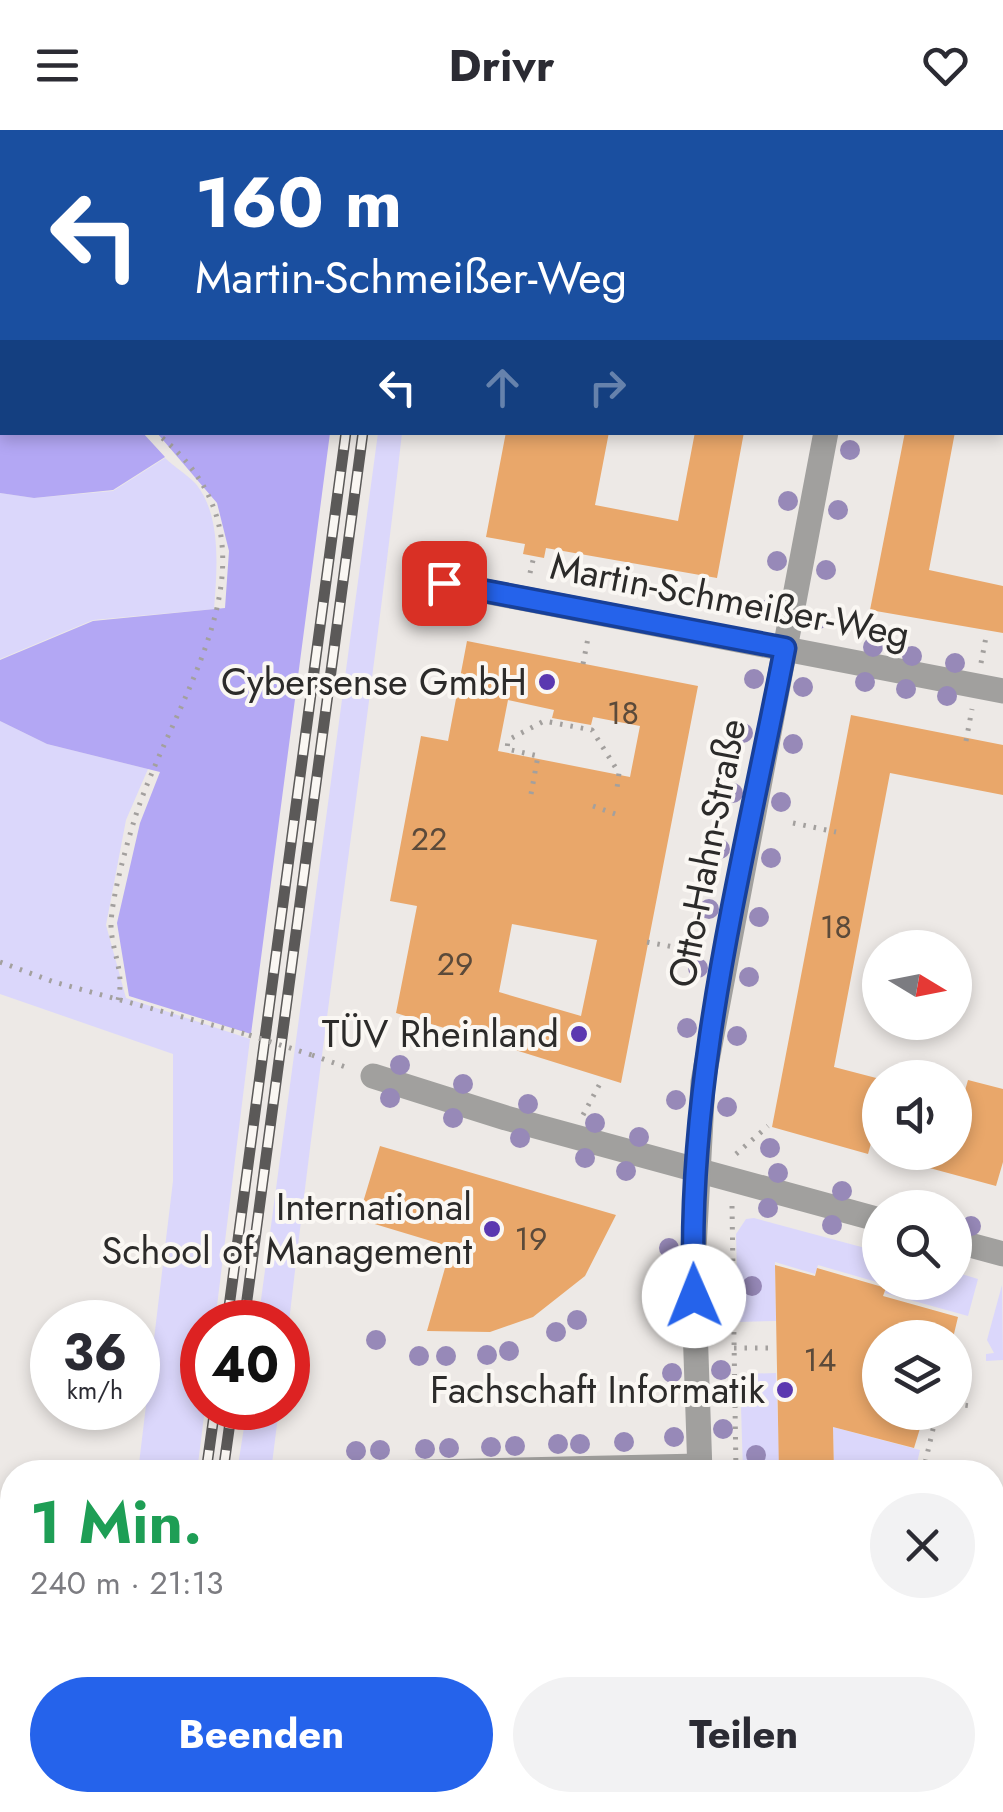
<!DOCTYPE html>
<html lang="de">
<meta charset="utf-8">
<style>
:root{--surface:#fff;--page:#f2f2f3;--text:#2b2b33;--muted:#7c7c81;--accent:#2563eb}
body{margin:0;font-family:Jost,sans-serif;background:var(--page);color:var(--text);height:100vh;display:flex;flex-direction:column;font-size:38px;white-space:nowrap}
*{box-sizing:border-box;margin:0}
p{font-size:32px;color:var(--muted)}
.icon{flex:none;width:55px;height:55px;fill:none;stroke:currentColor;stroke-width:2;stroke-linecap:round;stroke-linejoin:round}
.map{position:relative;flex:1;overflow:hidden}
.drawer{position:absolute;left:0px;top:1330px;width:1005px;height:352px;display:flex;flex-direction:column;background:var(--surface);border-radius:40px 40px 0 0;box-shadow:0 5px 15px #0003}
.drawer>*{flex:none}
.banner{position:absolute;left:0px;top:0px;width:1005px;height:305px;box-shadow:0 5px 15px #0003;background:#1a4fa0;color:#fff;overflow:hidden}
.needle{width:65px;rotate:100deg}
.fabs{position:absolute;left:862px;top:800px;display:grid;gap:20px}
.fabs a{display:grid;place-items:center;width:110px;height:110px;border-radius:50%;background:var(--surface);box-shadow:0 5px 15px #0003;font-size:50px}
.speed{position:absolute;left:30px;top:1170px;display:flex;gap:20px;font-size:50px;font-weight:700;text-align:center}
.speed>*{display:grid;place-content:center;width:130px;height:130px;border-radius:50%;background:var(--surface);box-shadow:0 5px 15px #0003;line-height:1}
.speed small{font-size:25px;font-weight:400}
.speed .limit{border:15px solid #d22;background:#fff;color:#111}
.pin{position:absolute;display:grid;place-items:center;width:85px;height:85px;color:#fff;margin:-42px;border-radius:20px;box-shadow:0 5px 15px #0006}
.me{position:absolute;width:110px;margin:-55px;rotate:359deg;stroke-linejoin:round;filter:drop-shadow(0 0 8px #0008)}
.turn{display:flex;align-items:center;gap:35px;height:210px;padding:0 30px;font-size:45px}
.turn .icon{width:130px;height:130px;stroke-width:2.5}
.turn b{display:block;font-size:70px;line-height:85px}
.lanes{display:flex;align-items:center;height:95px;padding:0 30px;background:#0003;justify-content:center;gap:50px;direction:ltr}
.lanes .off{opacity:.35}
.round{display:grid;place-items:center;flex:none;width:105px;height:105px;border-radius:52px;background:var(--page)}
.overview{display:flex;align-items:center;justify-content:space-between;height:170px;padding:0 30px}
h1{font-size:60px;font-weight:700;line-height:75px;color:#1e9e55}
.cta{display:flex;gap:20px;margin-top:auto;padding:20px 30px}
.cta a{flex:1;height:115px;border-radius:60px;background:var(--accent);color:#fff;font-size:40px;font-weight:700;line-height:115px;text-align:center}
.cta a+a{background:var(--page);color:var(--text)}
header{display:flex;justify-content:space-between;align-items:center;height:130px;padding:0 30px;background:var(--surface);font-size:45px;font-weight:700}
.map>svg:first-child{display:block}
.green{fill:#dbd7fb}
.forest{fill:#b3a7f4}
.building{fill:#e9a76a;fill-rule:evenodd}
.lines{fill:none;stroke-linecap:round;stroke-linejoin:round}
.path{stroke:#a3a09e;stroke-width:5;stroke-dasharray:2.5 8;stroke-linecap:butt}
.service{stroke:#a1a09e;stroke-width:15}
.minor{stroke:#a1a09e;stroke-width:25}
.tertiary{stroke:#a1a09e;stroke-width:25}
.rail-casing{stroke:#5b5958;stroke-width:11}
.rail{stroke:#faf7f3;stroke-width:8;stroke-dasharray:22;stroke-linecap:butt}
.path-bridge{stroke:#a3a09e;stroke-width:5;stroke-dasharray:2.5 8;stroke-linecap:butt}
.tree{fill:#9789b8}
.route-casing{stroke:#184099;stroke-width:25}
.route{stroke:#2563eb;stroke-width:18}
.poi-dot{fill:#5b38b0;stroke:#faf7f3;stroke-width:4}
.labels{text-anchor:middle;stroke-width:8;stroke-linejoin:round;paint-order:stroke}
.number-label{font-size:32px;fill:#5b4a3a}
.street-label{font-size:38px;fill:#2c2b2a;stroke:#faf7f3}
.poi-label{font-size:38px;fill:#2c2b2a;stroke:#faf7f3;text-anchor:end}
</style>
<header><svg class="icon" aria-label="menu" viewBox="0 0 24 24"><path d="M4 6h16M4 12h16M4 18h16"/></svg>Drivr<svg class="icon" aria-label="heart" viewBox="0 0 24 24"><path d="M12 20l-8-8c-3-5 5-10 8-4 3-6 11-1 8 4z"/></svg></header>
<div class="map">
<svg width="1003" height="1682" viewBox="0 0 1003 1682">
<rect width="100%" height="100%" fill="#ede9e6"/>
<!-- green -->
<g class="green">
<polygon points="0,0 203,2 2,2 2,243"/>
<path d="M378,303H402C368,603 322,901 288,1201V1192H258Z"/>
<path d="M165,328C174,337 188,345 196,354C222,386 217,441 214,479L93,490L0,529V363L34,368L113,361Z"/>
<polygon points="0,591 47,614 148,639 126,690 106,795 126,868 250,909 215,1192 202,1192 205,1278 197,1342 138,1342 173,1051 173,924 0,864"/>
<polygon points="754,1088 880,1122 880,1152 955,1152 955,1142 978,1149 968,1186 885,1163 887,1155 818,1135 815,1144 775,1132 776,1191 738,1192 736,1104 746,1089"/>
<polygon points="1002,1155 1003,1230 986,1231 986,1224 994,1223 987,1210"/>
<polygon points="776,1243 780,1342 743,1342 740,1244"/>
<polygon points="247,1278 279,1278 271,1342 237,1342"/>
<polygon points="833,1297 920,1320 915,1342 834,1342"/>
<polygon points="104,1670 154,1670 152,1682 102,1682"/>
<polygon points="191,1670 231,1670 229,1682 190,1682"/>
</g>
<!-- forest -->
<g class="forest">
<polygon points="203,0 370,0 203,2"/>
<polygon points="0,242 2,302 143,303 165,327 113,360 34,368 0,363"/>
<polygon points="157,303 330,303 251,904 129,866 117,793 140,693 160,642 47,614 0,591 0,530 93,491 225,478 229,421 217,373"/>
</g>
<!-- building -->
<g class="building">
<polygon points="506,302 609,302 595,375 678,391 695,302 744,302 717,448 546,418 544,428 523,424 525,414 486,407"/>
<polygon points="905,302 955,302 929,440 1003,456 1003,503 870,480"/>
<path d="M467,511L698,556L621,953L396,883L417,776L390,771L421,606L448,611ZM508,570L554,580L552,588L591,595L593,587L640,596L630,647L498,621ZM512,794L597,810L581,886L499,862Z"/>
<polygon points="851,585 1003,615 1003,665 890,643 834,937 880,949 880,981 868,1024 772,997"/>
<polygon points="968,950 1003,959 1003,1032 996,1056 900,1030 900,1022 955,1022 955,995"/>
<polygon points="380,1016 616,1085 585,1146 533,1187 490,1202 427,1201 451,1117 358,1089"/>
<polygon points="775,1135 815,1146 817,1138 886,1158 883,1166 958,1187 953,1208 880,1208 880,1282 925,1282 914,1318 833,1297 834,1342 779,1342"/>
</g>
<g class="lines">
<!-- path -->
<g class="path">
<polyline points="5,2 5,0"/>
<polyline points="561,2 562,0"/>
<polyline points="688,2 688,0"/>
<polyline points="0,60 2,17"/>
<polyline points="1002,63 1003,63"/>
<polyline points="0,80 2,96"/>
<polyline points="530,443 534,426"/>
<polyline points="981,533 987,502"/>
<polyline points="583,534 588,508"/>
<polyline points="966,611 972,579"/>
<polyline points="531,664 538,626 507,619 508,610 544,591 592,600 619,643 617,658"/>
<polyline points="593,676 621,686"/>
<polyline points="793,693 836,702"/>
<polyline points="647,812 690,820"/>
<polyline points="0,832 54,852 249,905"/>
<path d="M118,870C125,842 112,823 111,796C111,770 126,717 134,691C173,564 300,416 155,302"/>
<polyline points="312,925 351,939"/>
<polyline points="583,985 603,948"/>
<polyline points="736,1024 768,996"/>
<polyline points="732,1076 736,1342"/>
<polyline points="734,1218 776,1218"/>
<polyline points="955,1227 973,1231"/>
<polyline points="955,1274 971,1276"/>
<polyline points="923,1342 937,1282"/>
<polyline points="744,1670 745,1682"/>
<polyline points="781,1670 781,1682"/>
</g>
<!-- service -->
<g class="service">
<polyline points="338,1339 699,1331"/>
<polyline points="353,1670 354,1682"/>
</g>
<!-- minor -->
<g class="minor">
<polyline points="443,453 1003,561"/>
<polyline points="373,946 506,988 880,1090"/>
<polyline points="955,1111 1003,1124"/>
</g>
<!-- tertiary -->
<g class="tertiary">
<polyline points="883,2 883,0"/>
<polyline points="700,1342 693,1137 703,952 826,302"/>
<polyline points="710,1670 710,1682"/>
</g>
<!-- rail casing -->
<g class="rail-casing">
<g id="rail">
<polyline points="386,2 386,0"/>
<polyline points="403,2 403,0"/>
<polyline points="227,1192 346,302"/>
<polyline points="244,1192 363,302"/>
<polyline points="206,1342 215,1278"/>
<polyline points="223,1342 232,1278"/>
<polyline points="160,1682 162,1670"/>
<polyline points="178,1682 179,1670"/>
</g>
</g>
<!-- rail -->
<use href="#rail" class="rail"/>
<!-- path-bridge -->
<polyline class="path-bridge" points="249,905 312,925"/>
</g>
<!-- trees -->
<g class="tree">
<circle cx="850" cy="320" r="10"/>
<circle cx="788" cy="371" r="10"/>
<circle cx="838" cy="380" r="10"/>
<circle cx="777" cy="431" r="10"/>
<circle cx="826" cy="440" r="10"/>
<circle cx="767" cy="480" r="10"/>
<circle cx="817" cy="490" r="10"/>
<circle cx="873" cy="517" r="10"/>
<circle cx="912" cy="526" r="10"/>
<circle cx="955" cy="533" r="10"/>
<circle cx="754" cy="549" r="10"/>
<circle cx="865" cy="552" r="10"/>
<circle cx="803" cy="557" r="10"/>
<circle cx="906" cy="559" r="10"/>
<circle cx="947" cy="566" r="10"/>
<circle cx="743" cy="603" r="10"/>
<circle cx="793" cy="614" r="10"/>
<circle cx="733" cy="663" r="10"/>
<circle cx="781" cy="672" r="10"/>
<circle cx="720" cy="719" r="10"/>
<circle cx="771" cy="728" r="10"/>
<circle cx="709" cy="779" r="10"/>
<circle cx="759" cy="787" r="10"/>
<circle cx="698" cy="838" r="10"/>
<circle cx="749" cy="847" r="10"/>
<circle cx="687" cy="898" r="10"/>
<circle cx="737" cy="906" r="10"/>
<circle cx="400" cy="935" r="10"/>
<circle cx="463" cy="954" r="10"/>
<circle cx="390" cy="968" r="10"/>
<circle cx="676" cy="970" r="10"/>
<circle cx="528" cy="974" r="10"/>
<circle cx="727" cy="977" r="10"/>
<circle cx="453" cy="988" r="10"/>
<circle cx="595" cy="993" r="10"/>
<circle cx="639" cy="1007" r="10"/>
<circle cx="520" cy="1008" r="10"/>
<circle cx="770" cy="1018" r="10"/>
<circle cx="585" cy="1028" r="10"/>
<circle cx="626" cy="1041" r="10"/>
<circle cx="778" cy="1043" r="10"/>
<circle cx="842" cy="1061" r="10"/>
<circle cx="768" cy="1078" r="10"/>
<circle cx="832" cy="1095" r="10"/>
<circle cx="971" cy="1096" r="10"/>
<circle cx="669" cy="1118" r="10"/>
<circle cx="752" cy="1156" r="10"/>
<circle cx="719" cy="1181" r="10"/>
<circle cx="577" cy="1190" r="10"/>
<circle cx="556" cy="1202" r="10"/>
<circle cx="376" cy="1210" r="10"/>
<circle cx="509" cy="1221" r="10"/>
<circle cx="487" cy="1225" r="10"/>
<circle cx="419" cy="1226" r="10"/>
<circle cx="446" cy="1226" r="10"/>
<circle cx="721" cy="1240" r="10"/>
<circle cx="672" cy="1243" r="10"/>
<circle cx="723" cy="1299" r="10"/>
<circle cx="674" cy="1307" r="10"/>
<circle cx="624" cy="1312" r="10"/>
<circle cx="558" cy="1314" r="10"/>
<circle cx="580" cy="1314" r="10"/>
<circle cx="515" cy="1316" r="10"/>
<circle cx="491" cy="1317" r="10"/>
<circle cx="449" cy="1318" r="10"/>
<circle cx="425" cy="1319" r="10"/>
<circle cx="380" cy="1320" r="10"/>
<circle cx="356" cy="1321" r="10"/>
<circle cx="756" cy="1325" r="10"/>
</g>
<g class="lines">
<!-- route casing -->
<g class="route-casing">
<path id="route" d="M444,453L785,518C744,732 685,946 694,1166"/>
</g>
<!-- route -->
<use href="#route" class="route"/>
</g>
<!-- markers -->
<g class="poi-dot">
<circle cx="547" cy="552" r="10"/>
<circle cx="579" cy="904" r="10"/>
<circle cx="492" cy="1099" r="10"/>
<circle cx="785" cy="1260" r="10"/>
</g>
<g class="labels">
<!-- number labels -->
<g class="number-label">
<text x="623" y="594">18</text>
<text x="429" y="720">22</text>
<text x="836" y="808">18</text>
<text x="455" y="845">29</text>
<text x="531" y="1120">19</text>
<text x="820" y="1241">14</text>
</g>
<!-- street labels -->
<g class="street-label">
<text transform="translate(730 470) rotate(11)" y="13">Martin-Schmeißer-Weg</text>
<text transform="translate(707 723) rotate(-79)" y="13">Otto-Hahn-Straße</text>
</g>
<!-- poi labels -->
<g class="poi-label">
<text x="527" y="565">Cybersense GmbH</text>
<text x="559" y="917">TÜV Rheinland</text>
<text x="472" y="1090">International<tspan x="472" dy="44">School of Management</tspan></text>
<text x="765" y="1273">Fachschaft Informatik</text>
</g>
</g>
</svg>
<div class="fabs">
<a><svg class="needle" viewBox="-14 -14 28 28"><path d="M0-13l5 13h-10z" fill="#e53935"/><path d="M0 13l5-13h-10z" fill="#7c7c81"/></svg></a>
<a><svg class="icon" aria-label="sound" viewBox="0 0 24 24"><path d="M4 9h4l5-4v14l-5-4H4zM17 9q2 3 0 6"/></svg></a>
<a><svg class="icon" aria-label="search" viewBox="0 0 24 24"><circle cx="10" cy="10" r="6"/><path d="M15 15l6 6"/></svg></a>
<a><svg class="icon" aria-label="layers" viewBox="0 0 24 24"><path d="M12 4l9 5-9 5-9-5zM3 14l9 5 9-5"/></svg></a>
</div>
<div class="speed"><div>36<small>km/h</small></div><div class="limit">40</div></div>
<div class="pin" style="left:444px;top:453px;background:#d93025"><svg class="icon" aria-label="arrive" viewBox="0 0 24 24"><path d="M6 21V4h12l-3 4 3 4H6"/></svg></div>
<svg class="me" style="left:694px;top:1166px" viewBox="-20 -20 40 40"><circle r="19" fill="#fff"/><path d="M0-13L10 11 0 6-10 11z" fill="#2563eb"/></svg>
<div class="banner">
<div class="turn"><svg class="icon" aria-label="left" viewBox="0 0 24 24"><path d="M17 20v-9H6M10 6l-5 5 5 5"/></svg><div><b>160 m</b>Martin-Schmeißer-Weg</div></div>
<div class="lanes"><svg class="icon" aria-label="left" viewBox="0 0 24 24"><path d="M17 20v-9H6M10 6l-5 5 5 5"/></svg><svg class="icon off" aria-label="ahead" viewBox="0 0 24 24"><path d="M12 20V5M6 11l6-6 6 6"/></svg><svg class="icon off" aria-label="right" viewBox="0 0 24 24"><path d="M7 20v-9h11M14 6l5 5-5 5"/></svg></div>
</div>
<section class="drawer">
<div class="overview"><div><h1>1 Min.</h1><p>240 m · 21:13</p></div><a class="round"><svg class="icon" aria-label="close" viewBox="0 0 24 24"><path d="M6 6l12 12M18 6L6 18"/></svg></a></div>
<div class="cta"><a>Beenden</a><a>Teilen</a></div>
</section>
</div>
